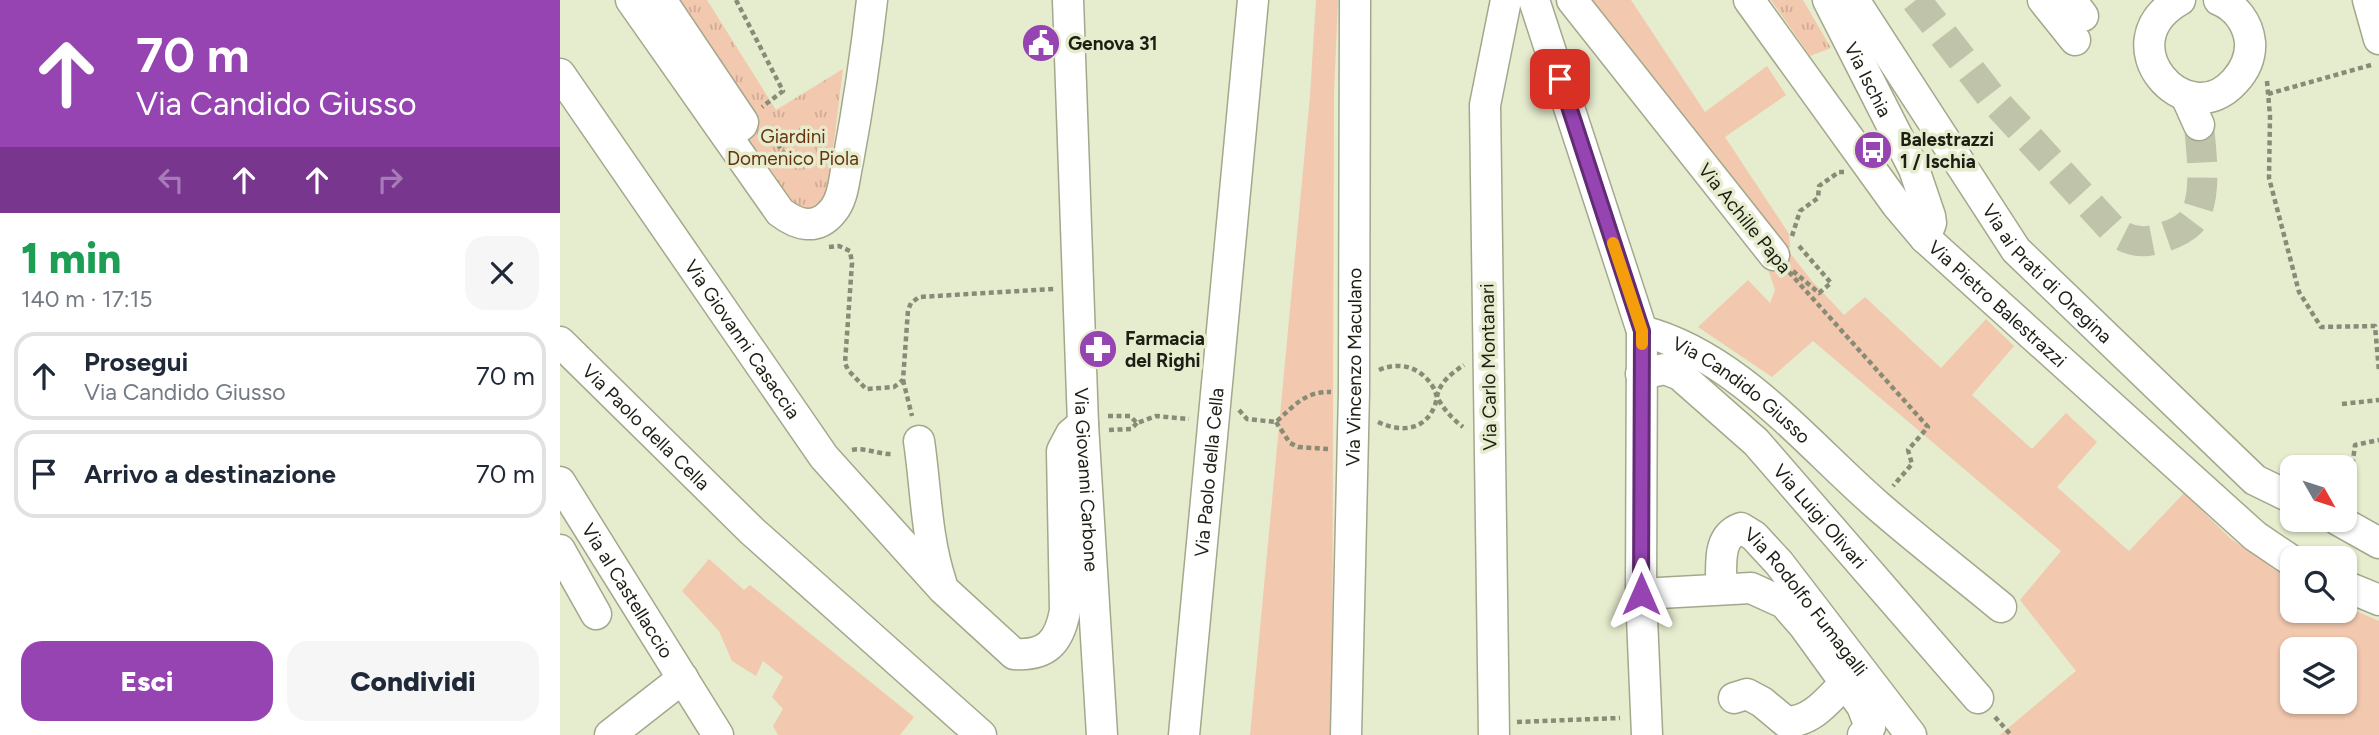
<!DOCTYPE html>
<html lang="it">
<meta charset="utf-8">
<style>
:root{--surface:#fff;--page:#f6f6f7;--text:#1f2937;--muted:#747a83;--line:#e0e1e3;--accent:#9744b3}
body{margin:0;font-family:Figtree,sans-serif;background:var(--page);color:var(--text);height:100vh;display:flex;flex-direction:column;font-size:26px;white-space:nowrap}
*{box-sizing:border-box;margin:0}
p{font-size:23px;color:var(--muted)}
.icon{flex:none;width:38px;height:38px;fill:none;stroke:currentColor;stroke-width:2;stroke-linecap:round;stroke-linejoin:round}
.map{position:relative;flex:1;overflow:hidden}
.drawer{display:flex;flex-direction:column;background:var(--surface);width:560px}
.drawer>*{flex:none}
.banner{background:#9744b3;color:#fff;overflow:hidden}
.needle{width:46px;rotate:129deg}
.buttons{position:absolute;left:1720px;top:455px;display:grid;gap:14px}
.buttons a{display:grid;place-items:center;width:77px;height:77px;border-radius:14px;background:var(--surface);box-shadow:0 2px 5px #0004;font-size:35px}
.pin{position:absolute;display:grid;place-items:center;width:60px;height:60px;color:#fff;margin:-30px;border-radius:14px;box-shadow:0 4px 10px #0006}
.me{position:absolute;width:77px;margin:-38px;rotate:0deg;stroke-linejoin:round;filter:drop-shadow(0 0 5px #0008)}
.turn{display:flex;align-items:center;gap:24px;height:147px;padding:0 21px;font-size:32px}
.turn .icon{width:91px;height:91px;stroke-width:2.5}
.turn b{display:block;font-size:49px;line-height:60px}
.lanes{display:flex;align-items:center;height:66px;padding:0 21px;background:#0003;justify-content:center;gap:35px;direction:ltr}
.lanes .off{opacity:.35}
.round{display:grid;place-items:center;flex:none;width:74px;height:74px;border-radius:21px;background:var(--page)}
.overview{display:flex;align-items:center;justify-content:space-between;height:119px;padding:0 21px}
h1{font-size:42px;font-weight:800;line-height:52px;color:#1e9e55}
.primary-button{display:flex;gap:14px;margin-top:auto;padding:14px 21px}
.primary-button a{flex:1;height:80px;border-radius:21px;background:var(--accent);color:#fff;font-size:28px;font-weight:800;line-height:80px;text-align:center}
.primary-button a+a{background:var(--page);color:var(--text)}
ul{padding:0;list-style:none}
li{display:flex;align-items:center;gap:21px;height:88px;margin:0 14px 10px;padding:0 7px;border:4px solid var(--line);border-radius:21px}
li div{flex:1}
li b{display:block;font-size:26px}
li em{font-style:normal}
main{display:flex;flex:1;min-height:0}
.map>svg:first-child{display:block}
.green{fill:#f2c8af;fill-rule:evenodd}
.park{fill:url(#park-tufts)}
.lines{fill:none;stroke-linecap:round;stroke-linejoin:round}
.minor-tunnel{stroke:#bec3a9;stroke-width:30;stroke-dasharray:30 15;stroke-linecap:butt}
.minor-casing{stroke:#a3a88c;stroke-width:33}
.path{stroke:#888c77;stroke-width:4.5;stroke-dasharray:5 3.5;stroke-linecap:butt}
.minor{stroke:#fff;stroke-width:30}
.route-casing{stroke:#622c74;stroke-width:18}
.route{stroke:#9744b3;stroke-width:12}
.slow{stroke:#f59e0b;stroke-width:12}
.labels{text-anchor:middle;stroke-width:7;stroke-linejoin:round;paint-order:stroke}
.poi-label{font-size:19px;font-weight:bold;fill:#1d1f14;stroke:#e6ecce;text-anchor:start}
.street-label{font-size:19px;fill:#1d1f14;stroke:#e6ecce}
.park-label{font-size:19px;fill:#66330e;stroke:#e6ecce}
</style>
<main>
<section class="drawer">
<div class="banner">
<div class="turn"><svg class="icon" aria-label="ahead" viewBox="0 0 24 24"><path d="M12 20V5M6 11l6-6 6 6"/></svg><div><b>70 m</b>Via Candido Giusso</div></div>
<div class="lanes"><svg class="icon off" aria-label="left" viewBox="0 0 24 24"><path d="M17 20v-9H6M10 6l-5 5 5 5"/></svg><svg class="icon" aria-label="ahead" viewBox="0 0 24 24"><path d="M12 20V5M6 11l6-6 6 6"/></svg><svg class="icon" aria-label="ahead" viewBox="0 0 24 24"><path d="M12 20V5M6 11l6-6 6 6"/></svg><svg class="icon off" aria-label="right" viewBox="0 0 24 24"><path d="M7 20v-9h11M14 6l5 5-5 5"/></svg></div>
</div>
<div class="overview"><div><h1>1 min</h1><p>140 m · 17:15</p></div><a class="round"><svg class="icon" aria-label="close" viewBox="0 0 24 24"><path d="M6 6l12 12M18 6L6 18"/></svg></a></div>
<ul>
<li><svg class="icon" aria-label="ahead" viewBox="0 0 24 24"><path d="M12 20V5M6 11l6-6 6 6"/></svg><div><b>Prosegui</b><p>Via Candido Giusso</p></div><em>70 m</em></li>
<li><svg class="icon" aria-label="arrive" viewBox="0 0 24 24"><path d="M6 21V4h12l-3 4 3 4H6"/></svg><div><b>Arrivo a destinazione</b></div><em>70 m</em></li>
</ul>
<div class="primary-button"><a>Esci</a><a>Condividi</a></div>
</section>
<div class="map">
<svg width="1819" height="735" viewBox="0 0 1819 735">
<defs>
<pattern id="park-tufts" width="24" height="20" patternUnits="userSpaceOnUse" patternTransform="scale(1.75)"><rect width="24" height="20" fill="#f2c8af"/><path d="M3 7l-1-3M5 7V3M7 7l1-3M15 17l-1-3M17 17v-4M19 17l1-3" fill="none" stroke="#cfab96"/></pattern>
</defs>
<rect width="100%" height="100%" fill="#e6ecce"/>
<!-- green -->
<g class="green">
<polygon points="756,0 778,0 774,94 772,735 690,735 750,96"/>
<polygon points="1028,0 1071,0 1145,112 1207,66 1226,95 1165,137 1229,234 1230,247 1222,254"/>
<path d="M1230,253L1252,281L1284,315L1305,297L1381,368L1426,319L1454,346L1412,395L1472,449L1506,413L1537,442L1497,487L1569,551L1624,493L1671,539L1732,579V611H1785V606L1819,621V735H1440L1516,671L1460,600L1501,551L1253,341L1212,377L1138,327L1188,280L1210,303L1215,290L1207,266L1219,263ZM1732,649H1785V702H1732Z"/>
<polygon points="149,559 184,590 190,585 354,717 340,735 218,735 213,726 223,709 212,697 223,677 203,661 196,676 172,661 159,631 122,591"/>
</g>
<!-- park -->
<g class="park">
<path d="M83,0H147L216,110L283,69L268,190C259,207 256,212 236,211Z"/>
<polygon points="1211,0 1243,0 1271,48 1250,56"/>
</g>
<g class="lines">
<!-- minor-tunnel -->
<path class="minor-tunnel" d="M1356,0L1432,98L1554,231C1570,242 1582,244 1601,238C1611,235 1623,230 1630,223C1649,202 1641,151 1639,125"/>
<!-- minor casing -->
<g class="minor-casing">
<g id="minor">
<path d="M71,0L220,212C237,225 256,231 272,212C284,199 284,177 288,161C298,107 306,54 312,0"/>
<polyline points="101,0 183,122 182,125 167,136"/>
<path id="s1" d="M508,0L523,424L542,735"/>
<polyline points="974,0 1082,331 1081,594 1087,735"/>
<polyline points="1012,0 1214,255"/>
<path id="s2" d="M1189,0L1337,205L1365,238L1695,536L1732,561"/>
<path id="s3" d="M1268,0L1354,169L1370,216L1371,223L1365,238"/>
<path id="s4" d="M1294,0L1456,250L1695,480L1732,498"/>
<polyline points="1483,0 1515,40"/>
<polyline points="1511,0 1523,16"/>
<path d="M1620,0C1544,43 1627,136 1675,81C1685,70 1691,57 1690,42C1688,23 1676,7 1659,0"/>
<polyline points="1808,0 1819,39"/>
<path id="s5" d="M0,74L264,457L383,589L454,654C486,656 499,643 505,611L502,451L511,434L523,424"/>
<polyline points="1626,96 1639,125"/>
<path id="s6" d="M1082,331C1176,355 1246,443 1317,505C1357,540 1400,573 1441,607"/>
<path id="s7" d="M0,342L192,531L421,735"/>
<path id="s8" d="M1081,374L1105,369L1120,375L1196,442L1418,698"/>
<path d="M359,441C366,488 366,537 381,582"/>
<path id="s9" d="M0,482L158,735"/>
<polyline points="1778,520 1819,543"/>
<polyline points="0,550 36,614"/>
<polyline points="1785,586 1819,600"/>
<path id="s10" d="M1161,589C1162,566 1156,537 1181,528L1194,536L1219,563L1351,735"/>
<polyline points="1081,594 1191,588 1224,603 1244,626 1302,706 1310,727 1303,735"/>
<path d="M1174,698L1187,694L1202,702L1226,722C1252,722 1268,700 1285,683"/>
<polyline points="50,735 123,678"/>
<path id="s11" d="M624,735L693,0"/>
<path id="s12" d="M786,735L794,392L795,0"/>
<polyline points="934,735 925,105 946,0"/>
</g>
</g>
<!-- path -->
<g class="path">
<polyline points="176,0 223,91 202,107"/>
<polyline points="1707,81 1710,116 1709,178 1739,292 1761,327 1815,326 1819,371"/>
<polyline points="1708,94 1811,65"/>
<polyline points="208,130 225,155 224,161 217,165"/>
<polyline points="1232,236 1240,211 1258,198 1259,186 1279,172 1284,172"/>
<polyline points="269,247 279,246 290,251 292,263 285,363 288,370 306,389 334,387 343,380 348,310 351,303 359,297 494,289"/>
<polyline points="1233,271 1259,293 1271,283 1239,246"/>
<polyline points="1229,272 1368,427 1348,450 1352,464 1333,486"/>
<path d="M819,370C840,361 861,367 873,387C876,392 876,397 880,402C886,412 894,420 903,427"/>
<polyline points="343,380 352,416"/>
<polyline points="1782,404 1819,400"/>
<path d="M679,410L687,419L716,422C734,406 745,391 771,392"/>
<polyline points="548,416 570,416 577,423 596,416 629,419"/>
<polyline points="716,422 730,443 738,447 768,449"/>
<path d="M818,422C839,432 865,432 875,405C877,399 877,393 880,388C885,378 895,371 904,365"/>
<polyline points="549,430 571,429 577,423"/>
<path d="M292,450C306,447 319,455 334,454"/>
<polyline points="1788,498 1795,445 1819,440"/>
<polyline points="1435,717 1451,735"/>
<polyline points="957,722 1060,718"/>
</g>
<!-- minor -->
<use href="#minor" class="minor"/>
</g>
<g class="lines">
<!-- route casing -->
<g class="route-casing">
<polyline id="route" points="1000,79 1082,331 1081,594"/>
</g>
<!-- route -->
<use href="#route" class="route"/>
<!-- slow -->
<polyline class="slow" points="1053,243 1082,331 1082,344"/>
</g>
<!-- icons -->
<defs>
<g id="civic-disc" transform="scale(2.0125)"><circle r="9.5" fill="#9744b3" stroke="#e6ecce"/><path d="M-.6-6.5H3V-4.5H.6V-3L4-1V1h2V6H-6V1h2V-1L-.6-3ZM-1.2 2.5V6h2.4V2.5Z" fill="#fff"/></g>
<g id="bus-disc" transform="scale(2.0125)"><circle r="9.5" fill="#9744b3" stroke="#e6ecce"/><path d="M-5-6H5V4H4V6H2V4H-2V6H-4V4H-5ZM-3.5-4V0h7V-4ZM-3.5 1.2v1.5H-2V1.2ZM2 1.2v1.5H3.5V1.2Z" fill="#fff"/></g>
<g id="pharmacy-disc" transform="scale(2.0125)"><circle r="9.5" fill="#9744b3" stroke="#e6ecce"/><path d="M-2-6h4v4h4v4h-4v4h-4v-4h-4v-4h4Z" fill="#fff"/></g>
</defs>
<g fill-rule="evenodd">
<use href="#civic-disc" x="481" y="43"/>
<use href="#bus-disc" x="1313" y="150"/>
<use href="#pharmacy-disc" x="538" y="349"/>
</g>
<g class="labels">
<!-- poi labels -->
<g class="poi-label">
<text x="508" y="50">Genova 31</text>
<text x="1340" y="146">Balestrazzi<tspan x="1340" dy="22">1 / Ischia</tspan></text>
<text x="565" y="345">Farmacia<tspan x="565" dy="22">del Righi</tspan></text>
</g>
<!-- street labels -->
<g class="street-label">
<text dy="7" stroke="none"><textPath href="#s3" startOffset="89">Via Ischia</textPath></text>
<text transform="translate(1185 218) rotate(51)" y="7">Via Achille Papa</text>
<text dy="7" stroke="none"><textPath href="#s4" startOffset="336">Via ai Prati di Oregina</textPath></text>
<text dy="7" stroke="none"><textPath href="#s2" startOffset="394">Via Pietro Balestrazzi</textPath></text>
<text dy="7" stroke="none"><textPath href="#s5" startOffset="322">Via Giovanni Casaccia</textPath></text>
<text transform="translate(928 367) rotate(-91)" y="7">Via Carlo Montanari</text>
<text dy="7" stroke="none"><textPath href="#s12" startOffset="368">Via Vincenzo Maculano</textPath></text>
<text dy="7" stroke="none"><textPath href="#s6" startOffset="117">Via Candido Giusso</textPath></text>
<text dy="7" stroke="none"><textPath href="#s7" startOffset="121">Via Paolo della Cella</textPath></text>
<text dy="7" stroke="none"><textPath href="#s11" startOffset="264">Via Paolo della Cella</textPath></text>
<text dy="7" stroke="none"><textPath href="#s1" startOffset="480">Via Giovanni Carbone</textPath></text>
<text dy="7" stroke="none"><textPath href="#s8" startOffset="240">Via Luigi Olivari</textPath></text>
<text dy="7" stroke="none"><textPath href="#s9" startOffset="128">Via al Castellaccio</textPath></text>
<text dy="7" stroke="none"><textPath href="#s10" startOffset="168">Via Rodolfo Fumagalli</textPath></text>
</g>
<!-- park labels -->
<g class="park-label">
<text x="233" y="143">Giardini<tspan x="233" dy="22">Domenico Piola</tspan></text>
</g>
</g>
</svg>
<div class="buttons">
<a><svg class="needle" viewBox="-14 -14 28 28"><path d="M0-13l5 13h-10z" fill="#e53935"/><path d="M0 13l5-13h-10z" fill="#747a83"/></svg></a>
<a><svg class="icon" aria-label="search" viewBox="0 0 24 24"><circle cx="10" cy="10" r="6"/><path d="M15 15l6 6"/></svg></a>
<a><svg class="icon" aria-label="layers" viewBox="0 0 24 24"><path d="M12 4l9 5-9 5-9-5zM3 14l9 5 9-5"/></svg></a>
</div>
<div class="pin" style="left:1000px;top:79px;background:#d93025"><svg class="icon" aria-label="arrive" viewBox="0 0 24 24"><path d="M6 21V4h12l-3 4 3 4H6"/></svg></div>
<svg class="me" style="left:1081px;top:594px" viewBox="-20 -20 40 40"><path d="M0-17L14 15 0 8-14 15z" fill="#9744b3" stroke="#fff" stroke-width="4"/></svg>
</div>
</main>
